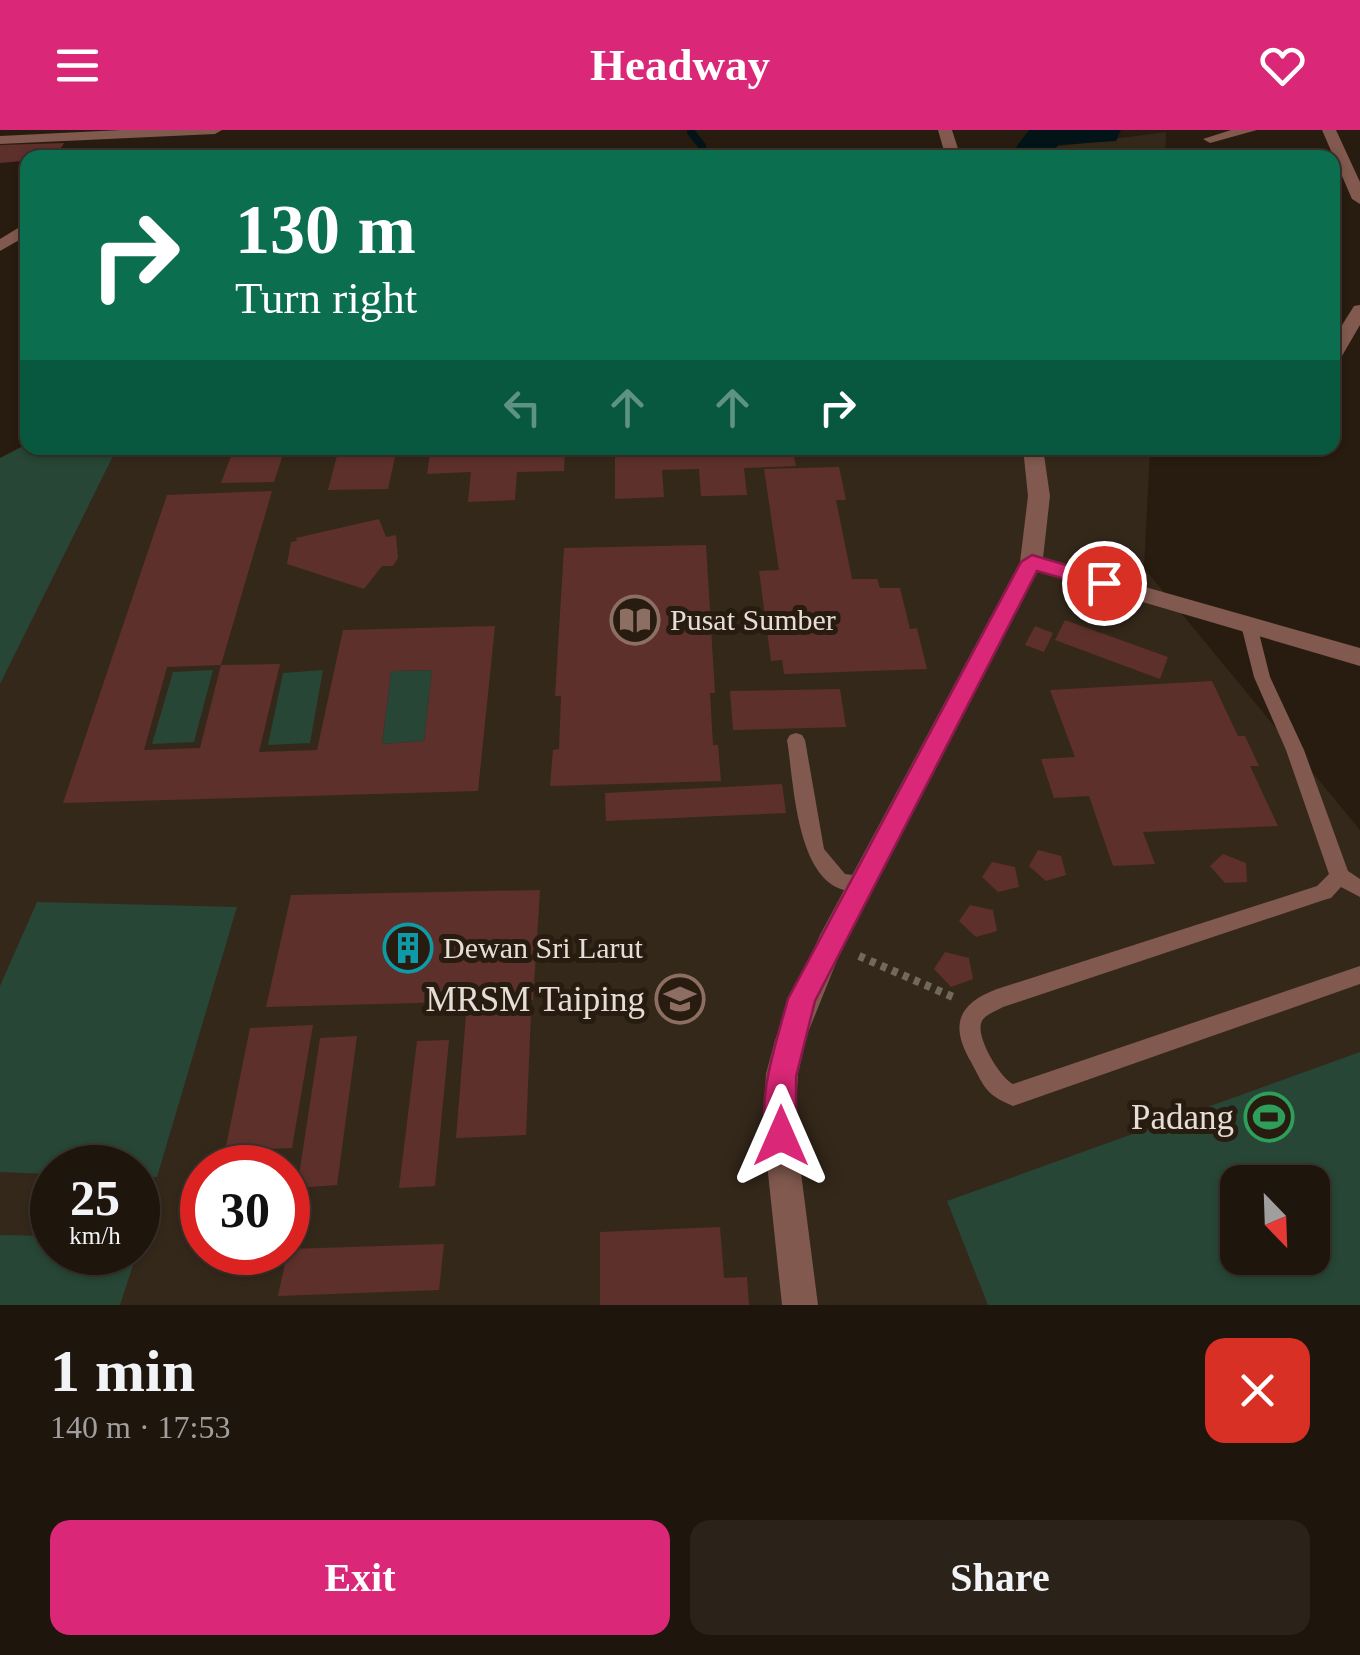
<!DOCTYPE html>
<meta charset="utf-8">
<style>
:root{--surface:#1e150c;--page:#2b221a;--text:#f1f3f6;--muted:#a19f9d;--line:#3c342d;--accent:#db2777}
body{margin:0;font-family:Georgia,serif;background:var(--page);color:var(--text);height:100vh;display:flex;flex-direction:column;font-size:38px;white-space:nowrap}
*{box-sizing:border-box;margin:0}
p{font-size:32px;color:var(--muted)}
.icon{flex:none;width:55px;height:55px;fill:none;stroke:currentColor;stroke-width:2;stroke-linecap:round;stroke-linejoin:round}
.map{position:relative;height:1175px;overflow:hidden}
.details{display:flex;flex-direction:column;background:var(--surface);flex:1}
.details>*{flex:none}
.guide{position:absolute;left:20px;top:20px;width:1320px;height:305px;border-radius:20px;box-shadow:0 2px 8px #0004,0 0 0 2px var(--line);background:#0b6e4f;color:#fff;overflow:hidden}
.needle{width:65px;rotate:157deg}
.buttons{position:absolute;left:1220px;top:1035px;display:grid;gap:20px}
.buttons a{display:grid;place-items:center;width:110px;height:110px;border-radius:20px;background:var(--surface);box-shadow:0 2px 8px #0004,0 0 0 2px var(--line);font-size:50px}
.speed{position:absolute;left:30px;top:1015px;display:flex;gap:20px;font-size:50px;font-weight:700;text-align:center}
.speed>*{display:grid;place-content:center;width:130px;height:130px;border-radius:50%;background:var(--surface);box-shadow:0 2px 8px #0004,0 0 0 2px var(--line);line-height:1}
.speed small{font-size:25px;font-weight:400}
.speed .limit{border:15px solid #d22;background:#fff;color:#111}
.pin{position:absolute;display:grid;place-items:center;width:85px;height:85px;color:#fff;margin:-42px;border:5px solid #fff;border-radius:50%;box-shadow:0 2px 10px #0007}
.me{position:absolute;width:110px;margin:-55px;rotate:0deg;stroke-linejoin:round;filter:drop-shadow(0 0 8px #0008)}
.turn{display:flex;align-items:center;gap:35px;height:210px;padding:0 50px;font-size:45px}
.turn .icon{width:130px;height:130px;stroke-width:2.5}
.turn b{display:block;font-size:70px;line-height:85px}
.lanes{display:flex;align-items:center;height:95px;padding:0 50px;background:#0003;justify-content:center;gap:50px;direction:ltr}
.lanes .off{opacity:.35}
.round{display:grid;place-items:center;flex:none;width:105px;height:105px;border-radius:20px;background:var(--page)}
.head{display:flex;align-items:center;justify-content:space-between;height:170px;padding:0 50px}
h1{font-size:60px;font-weight:700;line-height:75px}
.cta{display:flex;gap:20px;margin-top:auto;padding:20px 50px}
.cta a{flex:1;height:115px;border-radius:20px;background:var(--accent);color:#fff;font-size:40px;font-weight:700;line-height:115px;text-align:center}
.cta a+a{background:var(--page);color:var(--text)}
header{display:flex;justify-content:space-between;align-items:center;height:130px;padding:0 50px;background:var(--accent);color:#fff;font-size:45px;font-weight:700}
.map>svg:first-child{display:block}
.education{fill:#34281a;fill-rule:evenodd}
.green{fill:#274635;fill-rule:evenodd}
.lines{fill:none;stroke-linecap:round;stroke-linejoin:round}
.stream{stroke:#021417;stroke-width:8}
.river{fill:#021417;fill-rule:evenodd}
.building{fill:#5d302b;fill-rule:evenodd}
.path{stroke:#73685e;stroke-width:8;stroke-dasharray:6 6;stroke-linecap:butt}
.lane{fill:#81594e;fill-rule:evenodd}
.street{fill:#81594e;fill-rule:evenodd}
.route{fill:#db2777;stroke:#8e194d;stroke-width:2.5}
.labels{text-anchor:middle;stroke-width:10;stroke-linejoin:round;paint-order:stroke}
.poi-label{font-size:30px;fill:#e6ded6;stroke:#281c10;text-anchor:start}
.near-poi-label{font-size:35px;fill:#e6ded6;stroke:#281c10;text-anchor:end}
</style>
<header><svg class="icon" aria-label="menu" viewBox="0 0 24 24"><path d="M4 6h16M4 12h16M4 18h16"/></svg>Headway<svg class="icon" aria-label="heart" viewBox="0 0 24 24"><path d="M12 20l-8-8c-3-5 5-10 8-4 3-6 11-1 8 4z"/></svg></header>
<div class="map">
<svg width="1360" height="1175" viewBox="0 0 1360 1175">
<rect width="100%" height="100%" fill="#281c10"/>
<!-- education -->
<g class="education">
<polygon points="1166,2 1165,27 980,27"/>
<path d="M80,318H1150L1144,438L1360,700V1175H0V390ZM52,1038H138V1122H52ZM202,1038H288V1122H202ZM1238,1052H1312V1128H1238Z"/>
</g>
<!-- green -->
<g class="green">
<polygon points="27,314 28,318 117,318 0,554 0,328"/>
<polygon points="213,540 194,612 152,614 173,542"/>
<polygon points="323,540 310,613 268,615 283,543"/>
<polygon points="432,540 424,611 382,614 391,541"/>
<polygon points="37,772 237,777 157,1047 138,1047 138,1038 52,1038 52,1044 0,1042 0,856"/>
<path d="M1360,922V1175H988L947,1071ZM1312,1052V1128H1238V1052Z"/>
<polygon points="0,1105 52,1106 52,1122 137,1123 120,1175 0,1175"/>
</g>
<g class="lines">
<!-- stream -->
<polyline class="stream" points="691,2 702,16 702,28"/>
<!-- river -->
<polygon class="river" points="1029,0 1121,0 1116,11 1058,15 1049,28 1008,28"/>
</g>
<!-- building -->
<g class="building">
<polygon points="64,13 55,28 0,33 0,15"/>
<polygon points="234,318 285,318 274,352 221,353"/>
<polygon points="339,318 397,318 388,359 328,360"/>
<polygon points="431,318 474,318 473,324 516,323 516,318 565,318 564,341 517,342 515,370 468,372 471,342 427,344"/>
<polygon points="658,318 792,318 796,336 744,338 747,365 709,366 701,366 699,339 662,340 664,367 615,369 615,321"/>
<polygon points="839,337 846,370 836,370 852,449 877,449 880,458 900,458 910,499 917,498 927,539 784,544 782,530 771,531 759,441 779,440 764,339"/>
<path d="M272,361L221,535L280,534L259,622L317,620L343,500L495,496L478,661L63,673L167,365ZM221,535L200,618L144,620L167,537ZM432,540L424,611L382,614L391,541Z"/>
<polygon points="379,389 386,407 396,405 398,428 393,436 382,436 364,459 287,434 291,412 297,411 296,408"/>
<polygon points="706,415 715,563 710,563 713,615 718,615 721,651 550,656 553,620 559,619 561,566 555,566 564,418"/>
<polygon points="1065,490 1168,527 1160,549 1055,510"/>
<polygon points="1035,496 1053,503 1044,522 1025,515"/>
<polygon points="1212,551 1238,606 1245,606 1259,636 1250,636 1278,696 1143,702 1155,734 1113,736 1089,666 1054,668 1041,629 1075,627 1050,560"/>
<polygon points="840,559 846,597 733,600 730,561"/>
<polygon points="782,654 786,683 606,691 605,663"/>
<polygon points="1038,720 1061,726 1066,745 1046,751 1029,736"/>
<polygon points="1223,724 1246,733 1247,752 1225,753 1210,736"/>
<polygon points="992,732 1015,737 1019,757 998,762 982,747"/>
<polygon points="540,760 533,870 266,877 291,765"/>
<polygon points="970,775 993,780 997,801 976,807 959,791"/>
<polygon points="945,822 969,828 973,849 951,857 934,839"/>
<polygon points="531,881 526,1005 456,1008 466,885"/>
<polygon points="313,895 292,1018 225,1021 250,898"/>
<polygon points="357,906 337,1055 297,1058 320,908"/>
<polygon points="449,910 435,1056 399,1058 417,911"/>
<polygon points="720,1097 724,1148 747,1147 749,1175 600,1175 600,1102"/>
<polygon points="444,1114 439,1160 278,1166 288,1119"/>
</g>
<g class="lines">
<!-- path -->
<polyline class="path" points="859,826 953,867"/>
<!-- lane -->
<g class="lane">
<path d="M1249,489L1257,495L1270,547L1304,620L1348,741L1360,749V767L1341,757L1331,768L1324,770L1003,877C996,881 986,884 982,891C974,905 1000,948 1013,954L1360,836V854L1013,976C985,964 985,958 971,932C950,896 957,874 997,859L1317,756L1329,744L1286,620L1254,547L1241,495Z"/>
<path d="M796,603L802,605L805,610L824,719L845,744L853,745L865,740L872,742L875,748C869,758 860,763 849,761C796,754 794,652 787,610L790,605Z"/>
</g>
<!-- street -->
<g class="street">
<polygon points="121,0 222,0 215,4 0,14 0,6"/>
<polygon points="938,0 952,0 961,28 946,28"/>
<polygon points="1231,0 1257,0 1210,13 1203,9"/>
<polygon points="1322,0 1336,0 1360,52 1360,74 1352,69"/>
<polygon points="28,92 28,105 0,121 0,109"/>
<polygon points="1360,175 1360,195 1339,231 1332,232 1332,211 1354,176"/>
<polygon points="1023,318 1043,318 1050,366 1043,428 1360,518 1360,536 1037,441 840,823 805,910 798,944 795,996 818,1175 782,1175 763,996 766,944 775,910 820,805 1020,432 1028,366"/>
</g>
</g>
<!-- route -->
<path class="route" d="M1032,425L1111,448L1114,453L1104,460L1037,441L815,871L796,947V1006L791,1017L781,1021L770,1017C753,975 777,911 788,869L1021,432Z"/>
<!-- icons -->
<defs>
<g id="library-ring" transform="scale(2.5)"><circle r="9.5" fill="#281c10" stroke="#8d6e63" stroke-width="1.5"/><path d="M-6-4Q-3-5.5-.7-3.5V5Q-3 3-6 4ZM6-4Q3-5.5 .7-3.5V5Q3 3 6 4Z" fill="#8d6e63"/></g>
<g id="building-ring" transform="scale(2.5)"><circle r="9.5" fill="#281c10" stroke="#0f9aa8" stroke-width="1.5"/><path d="M-4-6H4V6H1V3H-1V6H-4ZM-2.5-4.3h1.7v1.8h-1.7ZM.8-4.3h1.7v1.8H.8ZM-2.5-1h1.7V.8h-1.7ZM.8-1h1.7V.8H.8Z" fill="#0f9aa8"/></g>
<g id="school-ring" transform="scale(2.5)"><circle r="9.5" fill="#281c10" stroke="#8d6e63" stroke-width="1.5"/><path d="M0-5L7-2L0 1L-7-2ZM-4 1L0 2.5L4 1V4Q0 6-4 4Z" fill="#8d6e63"/></g>
<g id="stadium-ring" transform="scale(2.5)"><circle r="9.5" fill="#281c10" stroke="#2e9e5b" stroke-width="1.5"/><path d="M0-5a6.5 5 0 1 0 0 10a6.5 5 0 1 0 0-10ZM-3.5-1.8h7v3.6h-7Z" fill="#2e9e5b"/></g>
</defs>
<g fill-rule="evenodd">
<use href="#library-ring" x="635" y="490"/>
<use href="#building-ring" x="408" y="818"/>
<use href="#school-ring" x="680" y="869"/>
<use href="#stadium-ring" x="1269" y="987"/>
</g>
<g class="labels">
<!-- poi labels -->
<g class="poi-label">
<text x="670" y="500">Pusat Sumber</text>
<text x="443" y="828">Dewan Sri Larut</text>
</g>
<!-- near-poi labels -->
<g class="near-poi-label">
<text x="645" y="881">MRSM Taiping</text>
<text x="1234" y="999">Padang</text>
</g>
</g>
</svg>
<div class="buttons">
<a><svg class="needle" viewBox="-14 -14 28 28"><path d="M0-13l5 13h-10z" fill="#e53935"/><path d="M0 13l5-13h-10z" fill="#a19f9d"/></svg></a>
</div>
<div class="speed"><div>25<small>km/h</small></div><div class="limit">30</div></div>
<div class="pin" style="left:1104px;top:453px;background:#d93025"><svg class="icon" aria-label="arrive" viewBox="0 0 24 24"><path d="M6 21V4h12l-3 4 3 4H6"/></svg></div>
<svg class="me" style="left:781px;top:1006px" viewBox="-20 -20 40 40"><path d="M0-17L14 15 0 8-14 15z" fill="#db2777" stroke="#fff" stroke-width="4"/></svg>
<div class="guide">
<div class="turn"><svg class="icon" aria-label="right" viewBox="0 0 24 24"><path d="M7 20v-9h11M14 6l5 5-5 5"/></svg><div><b>130 m</b>Turn right</div></div>
<div class="lanes"><svg class="icon off" aria-label="left" viewBox="0 0 24 24"><path d="M17 20v-9H6M10 6l-5 5 5 5"/></svg><svg class="icon off" aria-label="ahead" viewBox="0 0 24 24"><path d="M12 20V5M6 11l6-6 6 6"/></svg><svg class="icon off" aria-label="ahead" viewBox="0 0 24 24"><path d="M12 20V5M6 11l6-6 6 6"/></svg><svg class="icon" aria-label="right" viewBox="0 0 24 24"><path d="M7 20v-9h11M14 6l5 5-5 5"/></svg></div>
</div>
</div>
<section class="details">
<div class="head"><div><h1>1 min</h1><p>140 m · 17:53</p></div><a class="round" style="background:#d93025;color:#fff"><svg class="icon" aria-label="close" viewBox="0 0 24 24"><path d="M6 6l12 12M18 6L6 18"/></svg></a></div>
<div class="cta"><a>Exit</a><a>Share</a></div>
</section>
